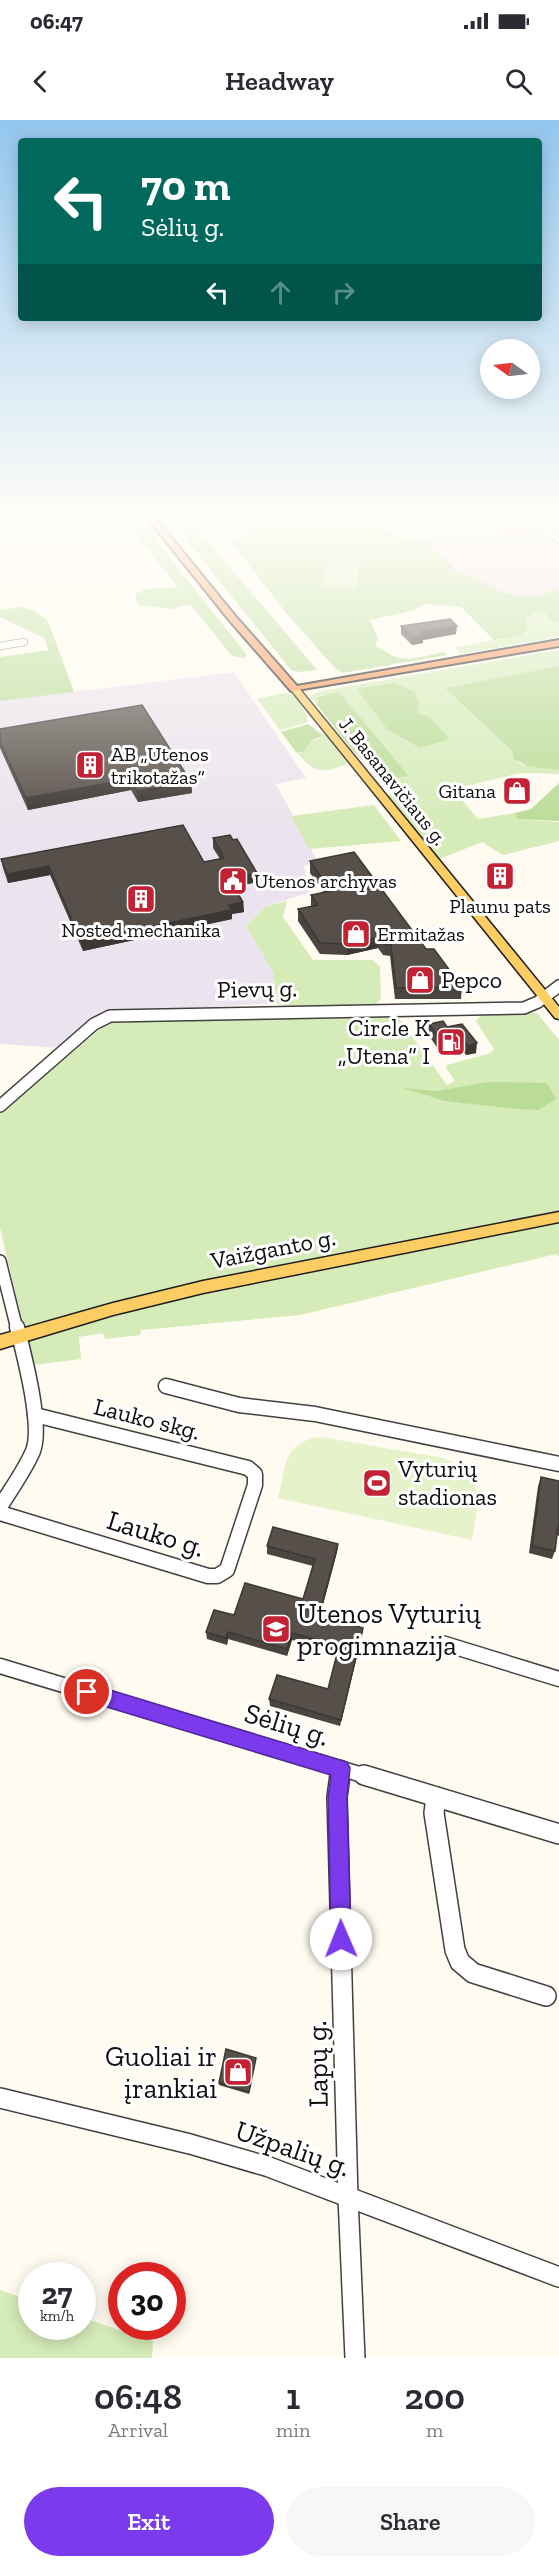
<!DOCTYPE html>
<meta charset="utf-8">
<style>
:root{--surface:#fff;--page:#f7f7f7;--text:#2b2b33;--muted:#7c7c81;--accent:#7c3aed}
body{margin:0;font-family:"Zilla Slab",serif;background:var(--page);color:var(--text);height:100vh;display:flex;flex-direction:column;font-size:22px;white-space:nowrap}
*{box-sizing:border-box;margin:0}
p{font-size:20px;color:var(--muted)}
.icon{flex:none;width:33px;height:33px;fill:none;stroke:currentColor;stroke-width:2;stroke-linecap:round;stroke-linejoin:round}
.map{position:relative;height:2238px;overflow:hidden}
.details{display:flex;flex-direction:column;background:var(--surface);flex:1}
.details>*{flex:none}
.guide{position:absolute;left:18px;top:18px;width:524px;height:183px;border-radius:6px;box-shadow:0 3px 15px #0003;background:#00695c;color:#fff;overflow:hidden}
.needle{width:39px;rotate:284deg}
.fabs{position:absolute;left:480px;top:219px;display:grid;gap:12px}
.fabs a{display:grid;place-items:center;width:60px;height:60px;border-radius:50%;background:var(--surface);box-shadow:0 3px 15px #0003;font-size:30px}
.speed{position:absolute;left:18px;top:2142px;display:flex;gap:12px;font-size:30px;font-weight:700;text-align:center}
.speed>*{display:grid;place-content:center;width:78px;height:78px;border-radius:50%;background:var(--surface);box-shadow:0 3px 15px #0003;line-height:1}
.speed small{font-size:15px;font-weight:400}
.speed .limit{border:9px solid #d22;background:#fff;color:#111}
.pin{position:absolute;display:grid;place-items:center;width:51px;height:51px;color:#fff;margin:-26px;border:3px solid #fff;border-radius:50%;box-shadow:0 2px 6px #0007}
.me{position:absolute;width:66px;margin:-33px;rotate:359deg;stroke-linejoin:round;filter:drop-shadow(0 0 4px #0008)}
.turn{display:flex;align-items:center;gap:21px;height:126px;padding:0 24px;font-size:27px}
.turn .icon{width:78px;height:78px;stroke-width:2.5}
.turn b{display:block;font-size:42px;line-height:51px}
.lanes{display:flex;align-items:center;height:57px;padding:0 24px;background:#0003;justify-content:center;gap:30px;direction:ltr}
.lanes .off{opacity:.35}
.eta{display:flex;justify-content:space-evenly;align-items:center;height:102px;text-align:center}
.eta b{font-size:36px;font-weight:600;line-height:42px}
.cta{display:flex;gap:12px;margin-top:auto;padding:12px 24px}
.cta a{flex:1;height:69px;border-radius:36px;background:var(--accent);color:#fff;font-size:24px;font-weight:600;line-height:69px;text-align:center}
.cta a+a{background:var(--page);color:var(--text)}
.status{display:flex;justify-content:space-between;align-items:center;height:42px;padding:0 30px;background:var(--surface);direction:ltr}
.status svg{height:16px;fill:currentColor}
header{display:flex;justify-content:space-between;align-items:center;height:78px;padding:0 24px;background:var(--surface);font-size:27px;font-weight:600}
.map>svg:first-child{display:block}
.industrial{fill:#ebe3ed}
.green{fill:#d5ebb8;fill-rule:evenodd}
.forest{fill:#badc97;fill-rule:evenodd}
.pitch{fill:#e6f2ca}
.lines{fill:none;stroke-linecap:round;stroke-linejoin:round}
.minor-far3-casing{stroke:#414141;stroke-width:8}
.minor-far2-casing{stroke:#414141;stroke-width:14}
.minor-far1-casing{stroke:#414141;stroke-width:17}
.minor-casing{stroke:#414141;stroke-width:22}
.major-casing{stroke:#1f1f1f;stroke-width:3}
.highway-casing{stroke:#1f1f1f;stroke-width:4}
.minor-far3{stroke:#fff;stroke-width:7}
.minor-far2{stroke:#fff;stroke-width:11}
.minor-far1{stroke:#fff;stroke-width:14}
.minor{stroke:#fff;stroke-width:19}
.major{fill:#fccd63;fill-rule:evenodd}
.highway{fill:#f89555;fill-rule:evenodd}
.wall{fill:#4b4440}
.shaded-wall{fill:#3d3734}
.building{fill:#574f4a;stroke:#3d3734;stroke-width:1.5}
.route{fill:#7c3aed;stroke:#51269a;stroke-width:1.5}
.labels{text-anchor:middle;stroke-width:6;stroke-linejoin:round;paint-order:stroke}
.far-poi-label{font-size:20px;fill:#0e0e0e;stroke:#fff;text-anchor:start}
.far-street-label{font-size:20px;fill:#0e0e0e;stroke:#fff}
.poi-label{font-size:24px;fill:#0e0e0e;stroke:#fff;text-anchor:start}
.street-label{font-size:24px;fill:#0e0e0e;stroke:#fff}
.near-street-label{font-size:28px;fill:#0e0e0e;stroke:#fff}
.near-poi-label{font-size:28px;fill:#0e0e0e;stroke:#fff;text-anchor:start}
</style>
<div class="status"><b>06:47</b><svg viewBox="0 0 49 12"><path d="M0 12V9h3v3zM5 12V6h3v6zM10 12V3h3v9zM15 12V0h3v12zM26 1h20v11H26zM47 4h2v5h-2z"/></svg></div>
<header><svg class="icon" aria-label="back" viewBox="0 0 24 24"><path d="M15 5l-7 7 7 7"/></svg>Headway<svg class="icon" aria-label="search" viewBox="0 0 24 24"><circle cx="10" cy="10" r="6"/><path d="M15 15l6 6"/></svg></header>
<div class="map">
<svg width="559" height="2238" viewBox="0 0 559 2238">
<rect width="100%" height="100%" fill="#fffbf0"/>
<!-- industrial -->
<g class="industrial">
<polygon points="529,394 559,394 559,468 541,475 524,476 508,474 457,451 423,419 541,403"/>
<polygon points="234,552 306,658 276,664 318,742 304,746 311,772 266,786 246,806 273,852 277,883 111,893 61,928 0,924 0,581"/>
</g>
<!-- green -->
<g class="green">
<polygon points="328,442 358,442 357,468 321,468 324,448"/>
<path d="M544,491L552,502L559,503V517L461,534L455,527L519,516C525,503 528,491 544,491Z"/>
<polygon points="559,530 559,546 445,568 513,632 520,644 559,650 559,654 521,653 453,669 478,699 515,693 517,699 559,702 559,721 503,735 482,722 437,740 389,676 396,658 407,656 322,575 319,577 317,585 309,576 321,571"/>
<path d="M284,573C297,573 306,590 308,602L280,610L257,579Z"/>
<path d="M308,604L328,617L347,641L346,644C323,655 312,652 298,633H301L311,621L319,619L320,615Z"/>
<polygon points="374,685 401,721 309,729 291,696"/>
<polygon points="287,781 283,797 313,840 373,840 380,847 381,878 374,887 287,888 277,883 273,852 246,806 266,786"/>
<path d="M483,893H537L559,920V1137L556,1134L300,1195L141,1210L140,1215L105,1219L103,1213L79,1217L81,1239L33,1245L0,1108V993L112,899L396,894L447,965L455,961L446,948L447,945L491,933L494,929L476,901ZM407,969L437,971L538,990L444,981Z"/>
<polygon points="0,2170 31,2181 32,2206 82,2206 83,2198 153,2221 152,2238 0,2238"/>
</g>
<!-- forest -->
<g class="forest">
<polygon points="119,394 135,394 247,535 244,538 232,536 190,484 171,489 138,485 135,474 146,469 178,467"/>
<polygon points="166,394 185,394 317,550 297,552 291,550"/>
<path d="M247,394H517L519,395L515,397L426,404L382,401L375,405L402,417L423,419L457,451L508,474L524,476L541,475L559,468V503L552,502L544,491L533,493L527,499V510L519,516L494,520L461,487L424,484L415,490L370,500L378,519L375,526C384,528 387,534 396,537C409,542 431,534 445,532L447,535L343,553L335,548L287,494L231,422L248,412ZM328,442H358L357,468H322L324,448Z"/>
<polygon points="21,487 35,491 48,501 74,572 0,581 0,537 49,530 44,518 0,497 0,490"/>
<polygon points="559,546 559,650 527,646 513,638 513,632 445,568"/>
<polygon points="394,563 415,572 419,585 417,592 429,597 450,619 420,628 387,609 357,569"/>
<polygon points="339,572 403,649 408,656 396,658 386,648 372,649 353,631 317,585 318,577"/>
<polygon points="308,604 322,616 311,621 304,631 297,633 281,612"/>
<polygon points="559,663 559,701 517,699 515,693 531,689"/>
<polygon points="489,962 547,963 556,979 538,990 518,989 444,981 403,968 437,971"/>
</g>
<!-- pitch -->
<path class="pitch" d="M321,1317L443,1338C488,1357 478,1380 472,1420L278,1378C286,1347 283,1321 321,1317Z"/>
<g class="lines">
<!-- minor-far3 casing -->
<g class="minor-far3-casing">
<g id="minor-far3">
<polyline points="525,394 559,419"/>
<polyline points="0,395 7,394"/>
<polyline points="0,526 24,522"/>
</g>
</g>
<!-- minor-far2 casing -->
<g class="minor-far2-casing">
<g id="minor-far2">
<polyline points="0,986 94,904 110,896 524,888 538,882 559,866"/>
<polyline points="0,1141 17,1209"/>
</g>
</g>
<!-- minor-far1 casing -->
<g class="minor-far1-casing">
<g id="minor-far1">
<polyline points="166,1266 239,1285 315,1294 559,1344"/>
<path d="M0,1387C11,1369 25,1350 33,1331C43,1306 24,1235 17,1207"/>
<polyline points="0,1393 208,1456 217,1456 227,1450 255,1365 255,1354 248,1348 35,1295"/>
<polyline points="442,1523 559,1559"/>
<polyline points="0,1546 369,1657"/>
<polyline points="340,1657 341,1648"/>
</g>
</g>
<!-- minor casing -->
<g class="minor-casing">
<g id="minor">
<polyline points="340,1655 337,1677 348,2077 355,2238"/>
<polyline points="364,1655 559,1714"/>
<polyline points="436,1677 434,1693 455,1830 460,1842 473,1853 546,1876"/>
<polyline points="0,1978 190,2024 269,2047 559,2157"/>
</g>
</g>
<!-- major casing -->
<g class="major-casing">
<g id="major">
<polygon points="295,566 298,567 559,887 559,899 555,898 292,571 290,569"/>
<polygon points="559,1092 559,1102 203,1173 113,1195 0,1229 0,1215 113,1183 203,1161"/>
</g>
</g>
<!-- highway casing -->
<g class="highway-casing">
<polygon id="highway" points="144,394 152,394 236,497 297,566 559,520 559,526 291,571 230,501"/>
</g>
<!-- minor-far3 -->
<use href="#minor-far3" class="minor-far3"/>
<!-- minor-far2 -->
<use href="#minor-far2" class="minor-far2"/>
<!-- minor-far1 -->
<use href="#minor-far1" class="minor-far1"/>
<!-- minor -->
<use href="#minor" class="minor"/>
<!-- major -->
<use href="#major" class="major"/>
<!-- highway -->
<use href="#highway" class="highway"/>
</g>
<!-- wall -->
<g class="wall">
<polygon points="401,506 456,514 423,520 423,523 412,525 401,514"/>
<polygon points="0,609 191,662 192,673 138,682 131,670 28,690 0,628"/>
<polygon points="213,718 257,762 234,767 243,782 244,792 232,794 232,799 83,831 50,755 8,763 3,748 1,739 204,742 220,739 213,728"/>
<polygon points="310,741 426,829 462,867 461,879 395,879 390,836 383,835 378,828 347,835 320,834 298,801 298,789 311,787 311,775 324,773 310,753"/>
<polygon points="429,904 447,907 462,904 476,933 466,935 460,927 440,932 428,914"/>
<polygon points="541,1357 559,1361 559,1416 557,1415 555,1431 552,1439 529,1433 538,1366"/>
<polygon points="338,1424 337,1432 320,1496 363,1508 362,1515 340,1606 270,1586 269,1579 328,1569 337,1533 292,1520 287,1536 228,1519 227,1525 207,1519 206,1512 234,1495 303,1479 313,1446 267,1434 267,1426"/>
<polygon points="256,1938 249,1974 219,1965 219,1963"/>
</g>
<!-- shaded-wall -->
<g class="shaded-wall">
<polygon points="457,506 456,514 423,520 423,523 412,525 413,517 421,512"/>
<polygon points="130,659 131,670 28,690 26,678"/>
<polygon points="191,662 192,673 138,682 137,671"/>
<polygon points="49,746 50,755 8,763 7,754"/>
<polygon points="257,753 257,762 230,768 229,759"/>
<polygon points="243,782 244,792 232,794 232,799 83,831 81,821"/>
<polygon points="378,817 378,828 347,835 348,824"/>
<polygon points="461,917 460,927 440,932 442,922"/>
<polygon points="477,923 476,933 466,935 468,926"/>
<polygon points="338,1424 337,1432 318,1503 319,1495"/>
<polygon points="363,1508 362,1515 340,1606 341,1600"/>
<polygon points="228,1512 228,1519 227,1525 226,1518"/>
<polygon points="292,1513 292,1520 287,1536 287,1529"/>
</g>
<!-- building -->
<g class="building">
<polygon points="450,499 457,506 421,512 424,515 413,517 401,506"/>
<polygon points="142,585 191,662 137,671 130,659 26,678 0,622 0,609"/>
<polygon points="183,705 204,742 224,738 213,718 230,715 233,720 237,719 257,753 229,759 243,782 229,785 232,790 81,821 49,746 7,754 1,739"/>
<polygon points="354,732 426,829 434,829 462,867 396,868 391,825 384,824 378,817 348,824 320,823 298,789 318,785 311,775 331,771 310,741"/>
<polygon points="443,901 447,907 462,904 477,923 468,926 461,917 442,922 429,904"/>
<polygon points="541,1357 559,1361 559,1407 558,1407 555,1431 532,1426"/>
<polygon points="273,1407 338,1424 319,1495 363,1508 341,1600 269,1579 277,1555 328,1569 339,1526 292,1513 287,1529 228,1512 226,1518 206,1512 214,1490 234,1495 245,1463 303,1479 315,1439 267,1426"/>
<polygon points="226,1929 256,1938 249,1972 219,1963"/>
</g>
<!-- sky -->
<linearGradient id="sky" x2="0" y2="1"><stop stop-color="#93c6ee"/><stop offset="0.56" stop-color="#fffdf8"/><stop offset="1" stop-color="#fffdf8" stop-opacity="0"/></linearGradient>
<rect width="559" height="707" fill="url(#sky)"/>
<!-- route -->
<polygon class="route" points="87,1563 347,1642 350,1648 347,1677 351,1819 348,1826 341,1829 334,1826 331,1819 328,1677 331,1655 87,1581 81,1579 78,1572 81,1566"/>
<!-- icons -->
<defs>
<g id="building-square" transform="scale(1.5)"><rect x="-9" y="-9" width="18" height="18" rx="4" fill="#c32234" stroke="#fff"/><path d="M-4-6H4V6H1V3H-1V6H-4ZM-2.5-4.3h1.7v1.8h-1.7ZM.8-4.3h1.7v1.8H.8ZM-2.5-1h1.7V.8h-1.7ZM.8-1h1.7V.8H.8Z" fill="#fff"/></g>
<g id="shop-square" transform="scale(1.5)"><rect x="-9" y="-9" width="18" height="18" rx="4" fill="#c32234" stroke="#fff"/><path d="M-5-2.5h2.3a2.7 3.5 0 0 1 5.4 0H5L5.5 6h-11ZM-1.5-2.5h3a1.5 2.3 0 0 0-3 0Z" fill="#fff"/></g>
<g id="civic-square" transform="scale(1.5)"><rect x="-9" y="-9" width="18" height="18" rx="4" fill="#c32234" stroke="#fff"/><path d="M-.6-6.5H3V-4.5H.6V-3L4-1V1h2V6H-6V1h2V-1L-.6-3ZM-1.2 2.5V6h2.4V2.5Z" fill="#fff"/></g>
<g id="fuel-square" transform="scale(1.5)"><rect x="-9" y="-9" width="18" height="18" rx="4" fill="#c32234" stroke="#fff"/><path d="M-5.5-6h7V0h2V4h1.3V-2.5L3-4.5l.8-.8L6-3V5H2.5V1h-1V6h-7ZM-4.2-4.7v3.2H.2V-4.7Z" fill="#fff"/></g>
<g id="stadium-square" transform="scale(1.5)"><rect x="-9" y="-9" width="18" height="18" rx="4" fill="#c32234" stroke="#fff"/><path d="M0-5a6.5 5 0 1 0 0 10a6.5 5 0 1 0 0-10ZM-3.5-1.8h7v3.6h-7Z" fill="#fff"/></g>
<g id="school-square" transform="scale(1.5)"><rect x="-9" y="-9" width="18" height="18" rx="4" fill="#c32234" stroke="#fff"/><path d="M0-5L7-2L0 1L-7-2ZM-4 1L0 2.5L4 1V4Q0 6-4 4Z" fill="#fff"/></g>
</defs>
<g fill-rule="evenodd">
<use href="#building-square" x="90" y="645"/>
<use href="#shop-square" x="517" y="671"/>
<use href="#building-square" x="500" y="756"/>
<use href="#civic-square" x="233" y="761"/>
<use href="#building-square" x="141" y="779"/>
<use href="#shop-square" x="356" y="814"/>
<use href="#shop-square" x="420" y="860"/>
<use href="#fuel-square" x="451" y="922"/>
<use href="#stadium-square" x="377" y="1363"/>
<use href="#school-square" x="276" y="1509"/>
<use href="#shop-square" x="238" y="1952"/>
</g>
<g class="labels">
<!-- far-poi labels -->
<g class="far-poi-label">
<text x="111" y="641">AB „Utenos<tspan x="111" dy="23">trikotažas“</tspan></text>
<text x="496" y="678" text-anchor="end">Gitana</text>
<text x="254" y="768">Utenos archyvas</text>
<text x="500" y="793" text-anchor="middle">Plaunu pats</text>
<text x="141" y="817" text-anchor="middle">Nosted mechanika</text>
<text x="377" y="821">Ermitažas</text>
</g>
<!-- far-street labels -->
<g class="far-street-label">
<text transform="translate(393 661) rotate(51)" y="7">J. Basanavičiaus g.</text>
</g>
<!-- poi labels -->
<g class="poi-label">
<text x="441" y="868">Pepco</text>
<text x="430" y="916" text-anchor="end">Circle K<tspan x="430" dy="28">„Utena“ I</tspan></text>
<text x="398" y="1357">Vyturių<tspan x="398" dy="28">stadionas</tspan></text>
</g>
<!-- street labels -->
<g class="street-label">
<text transform="translate(257 869) rotate(-1)" y="8">Pievų g.</text>
<text transform="translate(273 1129) rotate(-11)" y="8">Vaižganto g.</text>
<text transform="translate(147 1299) rotate(14)" y="8">Lauko skg.</text>
</g>
<!-- near-street labels -->
<g class="near-street-label">
<text transform="translate(156 1413) rotate(17)" y="10">Lauko g.</text>
<text transform="translate(287 1604) rotate(17)" y="10">Sėlių g.</text>
<text transform="translate(317 1944) rotate(-91)" y="10">Lapų g.</text>
<text transform="translate(293 2028) rotate(19)" y="10">Užpalių g.</text>
</g>
<!-- near-poi labels -->
<g class="near-poi-label">
<text x="297" y="1503">Utenos Vyturių<tspan x="297" dy="32">progimnazija</tspan></text>
<text x="217" y="1946" text-anchor="end">Guoliai ir<tspan x="217" dy="32">įrankiai</tspan></text>
</g>
</g>
</svg>
<div class="fabs">
<a><svg class="needle" viewBox="-14 -14 28 28"><path d="M0-13l5 13h-10z" fill="#e53935"/><path d="M0 13l5-13h-10z" fill="#7c7c81"/></svg></a>
</div>
<div class="speed"><div>27<small>km/h</small></div><div class="limit">30</div></div>
<div class="pin" style="left:87px;top:1572px;background:#d93025"><svg class="icon" aria-label="arrive" viewBox="0 0 24 24"><path d="M6 21V4h12l-3 4 3 4H6"/></svg></div>
<svg class="me" style="left:341px;top:1819px" viewBox="-20 -20 40 40"><circle r="19" fill="#fff"/><path d="M0-13L10 11 0 6-10 11z" fill="#7c3aed"/></svg>
<div class="guide">
<div class="turn"><svg class="icon" aria-label="left" viewBox="0 0 24 24"><path d="M17 20v-9H6M10 6l-5 5 5 5"/></svg><div><b>70 m</b>Sėlių g.</div></div>
<div class="lanes"><svg class="icon" aria-label="left" viewBox="0 0 24 24"><path d="M17 20v-9H6M10 6l-5 5 5 5"/></svg><svg class="icon off" aria-label="ahead" viewBox="0 0 24 24"><path d="M12 20V5M6 11l6-6 6 6"/></svg><svg class="icon off" aria-label="right" viewBox="0 0 24 24"><path d="M7 20v-9h11M14 6l5 5-5 5"/></svg></div>
</div>
</div>
<section class="details">
<div class="eta">
<div><b>06:48</b><p>Arrival</p></div>
<div><b>1</b><p>min</p></div>
<div><b>200</b><p>m</p></div>
</div>
<div class="cta"><a>Exit</a><a>Share</a></div>
</section>
